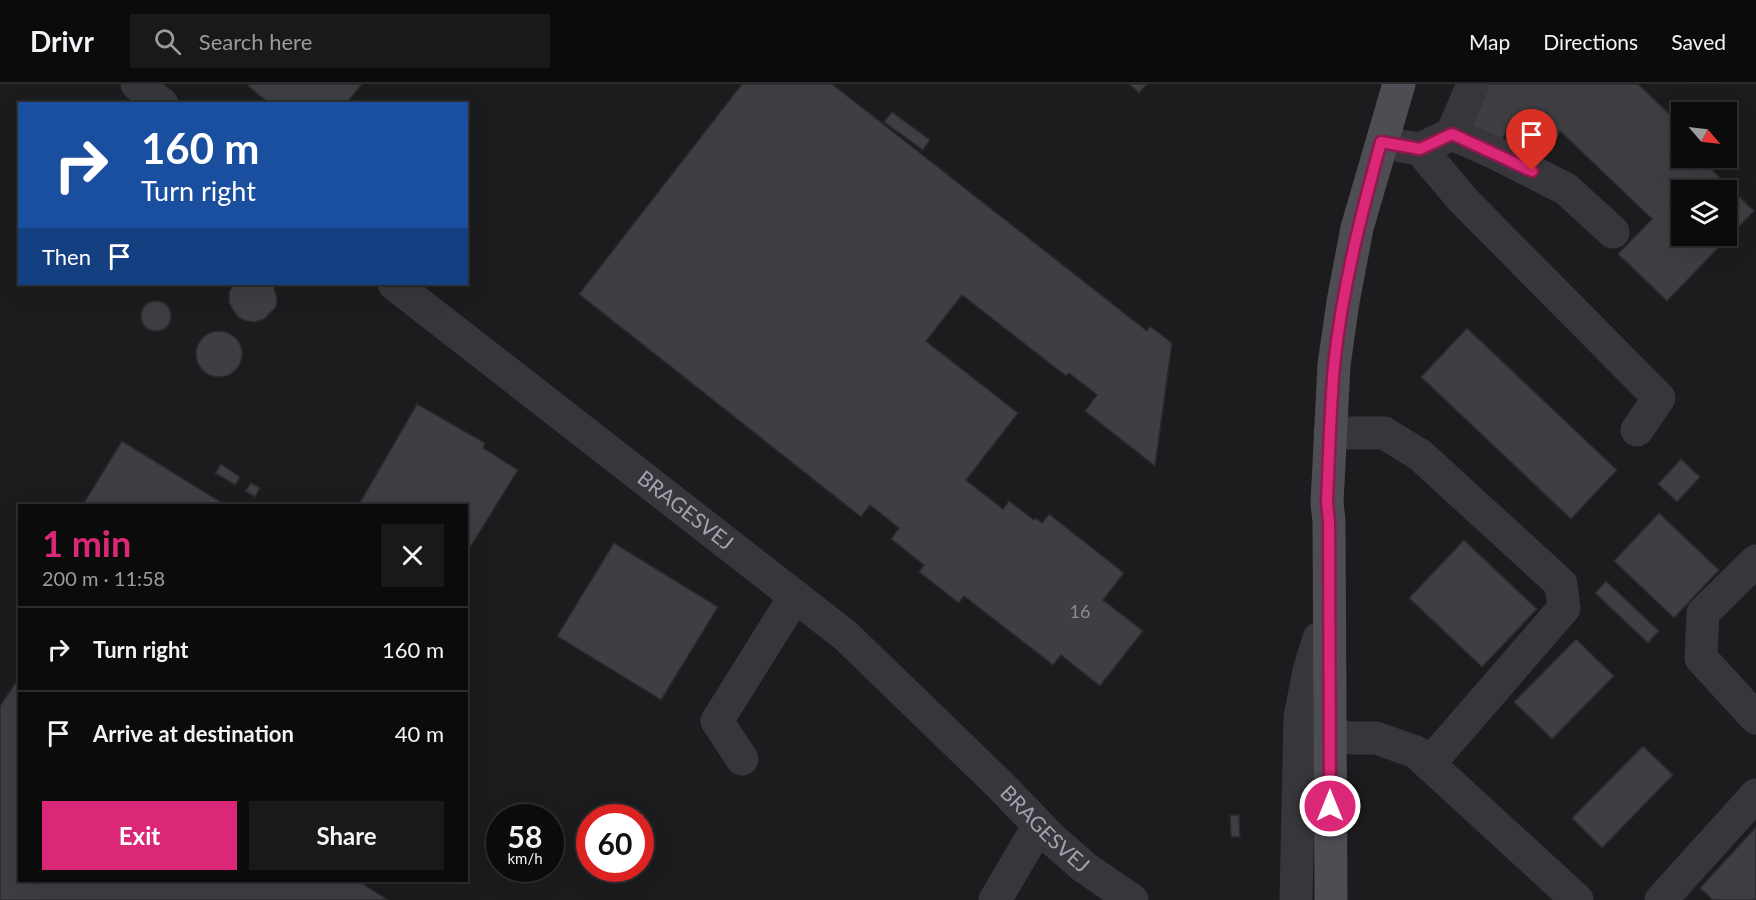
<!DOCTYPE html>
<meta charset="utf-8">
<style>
:root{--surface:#0c0b0c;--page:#1a191a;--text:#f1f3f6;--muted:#9a9b9d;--line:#2c2b2d;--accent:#db2777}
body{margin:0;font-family:Lato,sans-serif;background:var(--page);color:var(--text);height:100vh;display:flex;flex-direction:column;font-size:22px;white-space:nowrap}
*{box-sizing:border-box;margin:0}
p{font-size:20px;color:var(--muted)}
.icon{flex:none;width:33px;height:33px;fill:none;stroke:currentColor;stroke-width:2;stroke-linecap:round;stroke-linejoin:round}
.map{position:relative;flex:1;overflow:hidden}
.side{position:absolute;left:18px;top:420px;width:450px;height:378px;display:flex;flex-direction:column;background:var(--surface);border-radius:0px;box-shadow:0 6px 24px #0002,0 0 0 2px var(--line)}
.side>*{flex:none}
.guide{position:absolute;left:18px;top:18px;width:450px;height:183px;border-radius:0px;box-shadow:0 6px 24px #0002,0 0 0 2px var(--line);background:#1a4fa0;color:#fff;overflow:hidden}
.needle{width:39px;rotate:118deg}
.fabs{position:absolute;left:1671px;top:18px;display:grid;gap:12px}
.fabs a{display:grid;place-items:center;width:66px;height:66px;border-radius:0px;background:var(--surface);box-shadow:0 6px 24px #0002,0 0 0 2px var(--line);font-size:30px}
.speed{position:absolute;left:486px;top:720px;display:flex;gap:12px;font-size:30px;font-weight:700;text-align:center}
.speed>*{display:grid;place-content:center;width:78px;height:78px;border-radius:50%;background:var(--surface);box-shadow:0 6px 24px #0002,0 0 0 2px var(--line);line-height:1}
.speed small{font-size:15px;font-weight:400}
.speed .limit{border:9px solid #d22;background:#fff;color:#111}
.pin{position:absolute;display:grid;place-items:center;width:51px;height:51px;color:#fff;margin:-62px -26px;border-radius:50% 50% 50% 0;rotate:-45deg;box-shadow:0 0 6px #0007}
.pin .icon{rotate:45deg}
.me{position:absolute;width:66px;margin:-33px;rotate:0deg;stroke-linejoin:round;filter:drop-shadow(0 0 4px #0008)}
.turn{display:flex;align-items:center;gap:21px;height:126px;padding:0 24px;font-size:27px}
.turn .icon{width:78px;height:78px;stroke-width:2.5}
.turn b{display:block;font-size:42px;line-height:51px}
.then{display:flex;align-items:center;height:57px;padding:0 24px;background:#0003;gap:12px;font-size:22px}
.round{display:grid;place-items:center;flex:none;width:63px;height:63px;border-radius:0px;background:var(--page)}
.summary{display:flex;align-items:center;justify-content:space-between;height:102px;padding:0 24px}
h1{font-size:36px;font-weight:700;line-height:45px;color:var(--accent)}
.action{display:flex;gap:12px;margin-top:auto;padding:12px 24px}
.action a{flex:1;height:69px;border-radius:0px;background:var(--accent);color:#fff;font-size:24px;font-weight:700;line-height:69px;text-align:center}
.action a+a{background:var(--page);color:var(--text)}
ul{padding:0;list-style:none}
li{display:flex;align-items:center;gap:18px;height:84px;padding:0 24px;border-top:2px solid var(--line)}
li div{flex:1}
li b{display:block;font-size:22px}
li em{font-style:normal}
header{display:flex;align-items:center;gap:36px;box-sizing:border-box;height:84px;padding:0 30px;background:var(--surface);border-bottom:2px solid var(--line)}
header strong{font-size:28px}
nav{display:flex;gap:33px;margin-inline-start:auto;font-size:21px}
.search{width:420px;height:54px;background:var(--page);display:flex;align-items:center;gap:15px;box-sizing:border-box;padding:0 21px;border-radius:0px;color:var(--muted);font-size:22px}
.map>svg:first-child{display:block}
.built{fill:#1c1b1d;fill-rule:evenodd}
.building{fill:#3f3e43;stroke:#2a2a2c;stroke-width:1.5;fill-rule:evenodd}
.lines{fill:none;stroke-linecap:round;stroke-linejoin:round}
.minor{stroke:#37363a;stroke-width:33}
.major{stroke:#4e4d54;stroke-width:33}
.route-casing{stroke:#8e194d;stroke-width:15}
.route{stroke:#db2777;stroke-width:10}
.labels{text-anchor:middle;stroke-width:5;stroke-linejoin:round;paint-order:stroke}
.number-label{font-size:18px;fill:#8a8995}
.street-label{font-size:21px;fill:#a3a2b0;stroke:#0b0a0b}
</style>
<header>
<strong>Drivr</strong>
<div class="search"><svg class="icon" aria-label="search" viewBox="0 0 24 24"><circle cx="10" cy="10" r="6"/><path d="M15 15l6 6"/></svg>Search here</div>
<nav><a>Map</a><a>Directions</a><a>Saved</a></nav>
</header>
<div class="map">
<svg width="1756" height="816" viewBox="0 0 1756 816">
<rect width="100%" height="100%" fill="#100f10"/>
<!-- built -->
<path class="built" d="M0,0H1756V816H0ZM20,20H466V200H20ZM1682,28H1726V74H1682ZM1682,106H1726V152H1682ZM20,422H466V796H20ZM500,734H550V784H500ZM590,734H640V784H590Z"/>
<!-- building -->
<g class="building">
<polygon points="250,0 362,0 346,20 270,20 248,2"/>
<polygon points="742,0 832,0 1147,247 1150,242 1172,259 1155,382 1085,327 1097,311 1069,289 1066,292 962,211 926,257 1018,329 966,396 1003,425 1009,417 1034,436 1036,434 1042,439 1049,430 1124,489 1103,516 1143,547 1100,602 1061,571 1053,581 964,512 959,519 919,488 924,481 891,455 899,444 870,421 861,433 579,210"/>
<polygon points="1129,0 1147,0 1139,9"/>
<path d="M1479,0H1638L1682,42V74H1714L1717,76L1709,83L1754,127L1667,217L1618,170L1652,135L1560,47L1555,58L1510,39L1501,59L1461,41ZM1682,106H1726V152H1682Z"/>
<polygon points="892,28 930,56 923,66 884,38"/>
<polygon points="233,200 273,200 277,214 276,223 264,235 255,238 246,237 238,233 233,226 229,218 229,209"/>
<circle cx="156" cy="232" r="15"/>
<polygon points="1467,244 1617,386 1571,435 1421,293"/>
<circle cx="219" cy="270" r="23"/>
<polygon points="417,320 485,359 483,364 518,386 466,470 466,422 358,422"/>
<polygon points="122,357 227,422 82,422"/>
<polygon points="1681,375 1700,393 1677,418 1658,400"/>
<polygon points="221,380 240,393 235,401 215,389"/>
<polygon points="251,399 260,404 255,413 245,407"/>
<polygon points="1659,429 1719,486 1674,534 1614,477"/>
<polygon points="1464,456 1537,525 1482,583 1409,514"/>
<polygon points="614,459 718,523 661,616 557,552"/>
<polygon points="1606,497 1659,547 1648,559 1595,509"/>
<polygon points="1576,555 1614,592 1552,655 1514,618"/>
<polygon points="20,592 20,796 357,796 388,816 0,816 0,622"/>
<polygon points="1643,662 1673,691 1602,764 1572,734"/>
<polygon points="1230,731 1239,731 1240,753 1231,753"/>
<polygon points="1756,743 1756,816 1713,816 1700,804"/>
</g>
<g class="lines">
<!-- minor -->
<g class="minor">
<polyline points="137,0 162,20"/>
<polyline points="1452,50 1473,0"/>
<polyline points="1401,62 1420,65 1452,50 1497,70 1566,105 1613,148"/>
<polyline points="1420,65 1463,116 1659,314 1637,346"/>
<path id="s1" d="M394,200L846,552L1000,701L1051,754L1084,783L1132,816"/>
<polyline points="1330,349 1384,349 1420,371 1561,500 1564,524 1429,680"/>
<polyline points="1756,477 1703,529 1701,574 1756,634"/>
<polyline points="1330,651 1351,654 1376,654 1416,668 1577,816"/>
<polyline points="742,675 717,637 795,512"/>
<polyline points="995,816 1031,755"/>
<polyline points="1296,816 1300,633 1309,587 1319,554"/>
<polyline points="1661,816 1756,711"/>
</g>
<!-- major -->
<polyline class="major" points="1331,816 1329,437 1327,419 1334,281 1343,218 1357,144 1399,0"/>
</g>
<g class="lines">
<!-- route casing -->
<g class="route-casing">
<path id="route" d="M1330,722L1329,437L1327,419C1329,373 1330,327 1334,282C1342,205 1361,131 1381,58L1420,65L1452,50L1532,87"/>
</g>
<!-- route -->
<use href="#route" class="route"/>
</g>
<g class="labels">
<!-- number labels -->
<g class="number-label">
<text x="1080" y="534">16</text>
</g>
<!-- street labels -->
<g class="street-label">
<text dy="7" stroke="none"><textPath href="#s1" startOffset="369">BRAGESVEJ</textPath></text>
<text dy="7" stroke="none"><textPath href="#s1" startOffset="850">BRAGESVEJ</textPath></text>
</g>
</g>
</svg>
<div class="fabs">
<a><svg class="needle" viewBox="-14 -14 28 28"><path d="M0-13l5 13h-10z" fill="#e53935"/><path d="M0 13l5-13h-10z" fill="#9a9b9d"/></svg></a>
<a><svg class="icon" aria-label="layers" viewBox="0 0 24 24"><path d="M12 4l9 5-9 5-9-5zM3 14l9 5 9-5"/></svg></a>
</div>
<div class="speed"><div>58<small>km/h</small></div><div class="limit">60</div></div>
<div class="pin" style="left:1532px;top:87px;background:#d93025"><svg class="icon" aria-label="arrive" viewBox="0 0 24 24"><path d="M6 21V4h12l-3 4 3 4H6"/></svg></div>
<svg class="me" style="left:1330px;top:722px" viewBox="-20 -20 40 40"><circle r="17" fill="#db2777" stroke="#fff" stroke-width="3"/><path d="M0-11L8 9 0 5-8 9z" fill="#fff"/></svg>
<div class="guide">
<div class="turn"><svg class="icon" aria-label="right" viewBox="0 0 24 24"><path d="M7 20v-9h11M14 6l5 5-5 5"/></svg><div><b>160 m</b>Turn right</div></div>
<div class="then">Then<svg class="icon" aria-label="arrive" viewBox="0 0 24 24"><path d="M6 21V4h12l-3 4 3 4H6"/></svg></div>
</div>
<section class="side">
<div class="summary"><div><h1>1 min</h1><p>200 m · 11:58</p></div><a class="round"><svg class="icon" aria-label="close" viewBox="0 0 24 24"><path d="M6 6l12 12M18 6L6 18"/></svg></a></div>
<ul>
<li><svg class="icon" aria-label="right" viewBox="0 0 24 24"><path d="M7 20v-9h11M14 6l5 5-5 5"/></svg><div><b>Turn right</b></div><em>160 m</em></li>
<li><svg class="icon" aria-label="arrive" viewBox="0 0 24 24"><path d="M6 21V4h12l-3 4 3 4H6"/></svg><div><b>Arrive at destination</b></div><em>40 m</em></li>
</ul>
<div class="action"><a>Exit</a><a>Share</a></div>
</section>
</div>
